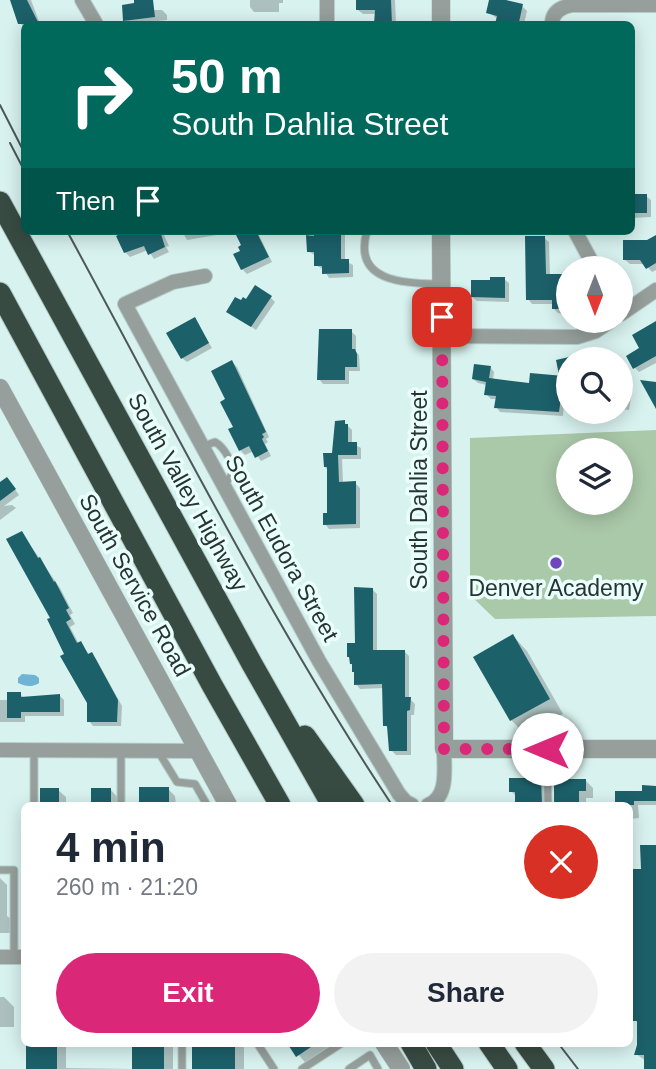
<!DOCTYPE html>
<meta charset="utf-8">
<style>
:root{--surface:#fff;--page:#f2f2f3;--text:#1f2937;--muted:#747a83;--accent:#db2777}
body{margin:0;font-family:Helvetica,sans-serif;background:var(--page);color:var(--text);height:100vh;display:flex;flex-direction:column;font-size:26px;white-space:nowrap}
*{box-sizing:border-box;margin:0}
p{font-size:23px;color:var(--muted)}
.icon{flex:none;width:38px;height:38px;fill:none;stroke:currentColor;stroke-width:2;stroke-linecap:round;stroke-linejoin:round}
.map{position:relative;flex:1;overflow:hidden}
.details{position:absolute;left:21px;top:802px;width:612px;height:245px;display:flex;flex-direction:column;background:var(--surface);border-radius:10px;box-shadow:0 4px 18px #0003}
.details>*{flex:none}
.hud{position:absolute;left:21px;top:21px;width:614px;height:214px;border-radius:10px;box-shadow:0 4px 18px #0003;background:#00695c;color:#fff;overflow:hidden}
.needle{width:46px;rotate:180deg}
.buttons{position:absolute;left:556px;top:256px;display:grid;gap:14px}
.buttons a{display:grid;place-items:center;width:77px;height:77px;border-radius:50%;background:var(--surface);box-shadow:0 4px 18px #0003;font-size:35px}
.pin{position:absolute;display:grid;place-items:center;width:60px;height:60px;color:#fff;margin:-30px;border-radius:14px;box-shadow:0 4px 10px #0006}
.me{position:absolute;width:77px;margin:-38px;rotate:270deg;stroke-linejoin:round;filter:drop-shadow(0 0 5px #0008)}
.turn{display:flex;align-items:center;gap:24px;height:147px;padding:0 35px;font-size:32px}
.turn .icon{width:91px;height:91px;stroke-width:2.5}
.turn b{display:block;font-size:49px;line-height:60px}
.then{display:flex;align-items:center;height:66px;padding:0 35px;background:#0003;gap:14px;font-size:26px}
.round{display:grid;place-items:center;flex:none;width:74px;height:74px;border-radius:37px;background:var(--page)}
.head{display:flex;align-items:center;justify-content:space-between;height:119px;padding:0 35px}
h1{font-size:42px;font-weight:800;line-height:52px}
.primary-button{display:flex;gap:14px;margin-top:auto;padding:14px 35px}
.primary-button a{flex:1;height:80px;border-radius:42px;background:var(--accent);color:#fff;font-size:28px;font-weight:800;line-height:80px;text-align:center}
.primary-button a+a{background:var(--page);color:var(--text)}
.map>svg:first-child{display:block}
.green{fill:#aac9a9;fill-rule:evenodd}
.water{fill:#6fb3d5}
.shadow{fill:#0003}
.building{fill:#1c606a}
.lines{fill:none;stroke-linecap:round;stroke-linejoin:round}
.service-casing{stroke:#b5ccc9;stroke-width:9}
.minor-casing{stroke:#b5ccc9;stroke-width:16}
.tertiary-casing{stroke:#b5ccc9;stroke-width:19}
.motorway-casing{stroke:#b5ccc9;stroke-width:23}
.service{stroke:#969f9b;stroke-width:7}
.minor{stroke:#969f9b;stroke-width:14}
.tertiary{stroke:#969f9b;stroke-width:18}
.motorway{stroke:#384b42;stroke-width:21}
.tram{stroke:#4c5958;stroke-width:2}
.route{stroke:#db2777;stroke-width:12;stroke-dasharray:0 21.6}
.poi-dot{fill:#7045bd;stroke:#e9fffc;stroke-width:2.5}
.labels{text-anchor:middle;stroke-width:7;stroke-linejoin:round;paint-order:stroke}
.street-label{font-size:23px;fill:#293332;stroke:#e9fffc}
.poi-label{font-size:23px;fill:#293332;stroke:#e9fffc}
</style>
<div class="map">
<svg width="656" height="1069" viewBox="0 0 656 1069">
<rect width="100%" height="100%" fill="#d8f2ef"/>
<!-- green -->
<path class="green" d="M656,430V616L495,619L470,595V438ZM569,450H621V502H569Z"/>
<!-- water -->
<path class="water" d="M22,674L35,675L39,678V683C31,688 26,686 18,683V678Z"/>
<!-- shadow -->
<g class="shadow">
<polygon points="11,0 31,0 40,24 24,24 24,30"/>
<polygon points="250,0 283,0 283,3 279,3 279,12 254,12 250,7"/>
<polygon points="358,0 395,0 396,24 377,24 376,14 363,14 358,10"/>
<polygon points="491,0 522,6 527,11 524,24 497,24 498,19 488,12"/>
<polygon points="124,10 162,10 167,15 167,20 130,24 125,20"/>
<polygon points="632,196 646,196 651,200 651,217 632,218"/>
<polygon points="130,231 162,231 169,246 166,247 169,252 154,259 148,250 130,257 125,252"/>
<polygon points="182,231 216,231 217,235 187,240"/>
<polygon points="236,231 257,231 272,262 247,274 242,269 243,246"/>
<polygon points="312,231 345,231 345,261 353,265 353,277 329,278 324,270 316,265 316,256 308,251"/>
<polygon points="656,237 656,270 652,272 645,264 630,264 625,260"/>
<polygon points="544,238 549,242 550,276 569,276 569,316 558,313 554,309 554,304 532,304 528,299"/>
<polygon points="504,279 509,283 509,302 477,301 472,297 492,282"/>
<polygon points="270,297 275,302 256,330 228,311 242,303"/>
<polygon points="195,320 212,348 187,362 182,358"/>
<polygon points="656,323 656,363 639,372 635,368"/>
<polygon points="351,331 356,336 356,352 359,355 360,371 349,371 349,384 323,384 319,379"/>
<polygon points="569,359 569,401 564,400 563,416 500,412 496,407 497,399 491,399 486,394 487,385 478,383 473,379 490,367 494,372 493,380 531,385 561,378 558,361"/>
<polygon points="232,362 237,367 269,437 266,439 268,442 265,444 271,456 261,461 254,451 245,455 240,450 230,430 236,427 227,400"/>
<polygon points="621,392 626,392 631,397 629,410 621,409"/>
<polygon points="344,422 352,430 352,443 361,448 361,459 342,459 343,483 355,483 360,488 360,528 329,529 325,524 328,515 328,470 325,467 333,455"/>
<polygon points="0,484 11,484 19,495 4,506 12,505 16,508 0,520"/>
<polygon points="22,533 60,588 73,613 70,615 75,624 70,627 79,644 81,643 90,656 92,655 96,659 122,706 121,726 93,726 89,721 89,702 67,654"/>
<polygon points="372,589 377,594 377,651 404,651 409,656 409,698 415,704 414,715 411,715 411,755 396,755 391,750 389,729 385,725 384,688 360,689 356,684 354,666 351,664"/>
<polygon points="513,636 527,651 563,714 526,735 511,720"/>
<polygon points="20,694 24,698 60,696 64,700 64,716 25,716 25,722 0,722 0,700 9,700"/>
<polygon points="541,780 548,787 548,805 517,805 517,797 511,791"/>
<polygon points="586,781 593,788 593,798 586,798 586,805 556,805"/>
<polygon points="656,787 656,805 638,805 639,818 630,819 630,805 617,805"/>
<polygon points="168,789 175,796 176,805 129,805 129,802 141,802"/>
<polygon points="58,790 66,797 66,805 42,805"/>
<polygon points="111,790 118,798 118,805 93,805"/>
<polygon points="656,847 656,1069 646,1069 646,1061 636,1054 639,1024 635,1020 635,1009 630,1009 630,870 643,870"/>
<polygon points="0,878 7,885 7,916 11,919 11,933 0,933"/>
<polygon points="0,997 4,997 14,1007 14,1027 0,1027"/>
<polygon points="27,1043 66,1043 66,1068 134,1069 134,1043 173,1043 173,1069 27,1069"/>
<rect x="194" y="1043" width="50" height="26"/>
<polygon points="289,1043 327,1043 331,1050 308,1066"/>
</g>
<!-- building -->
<g class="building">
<polygon points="10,0 27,0 39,24 18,24"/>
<polygon points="134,0 153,0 155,17 123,21 122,5 134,3"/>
<polygon points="356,0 391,0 392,24 374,24 375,10 356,10"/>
<polygon points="489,0 506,0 523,4 519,22 515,21 514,24 495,24 497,16 486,13"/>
<rect x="632" y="194" width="15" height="19"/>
<polygon points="126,231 160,231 165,247 148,255 144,246 124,253 116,236"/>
<polygon points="234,231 256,231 269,257 241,270 233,254 240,251 238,247 241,245"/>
<polygon points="314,231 341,231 341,259 349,259 349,273 322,274 322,266 314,266 314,252 307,252 306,235 314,236"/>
<polygon points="656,235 656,263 646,269 640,260 623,260 623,240 647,240"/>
<polygon points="525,236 545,236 546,274 569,274 569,309 552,309 552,300 526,300"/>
<polygon points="490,277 505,277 505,298 471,297 471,280 490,280"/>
<polygon points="255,285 272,296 251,327 226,312 235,297 241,300 243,297 246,299"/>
<polygon points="195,317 209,343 181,359 166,333"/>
<polygon points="656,321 656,356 633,369 626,356 639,348 632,335"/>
<polygon points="319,329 352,329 352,349 355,349 357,354 357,367 345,367 345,380 317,380"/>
<polygon points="569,357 569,373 559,375 556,360"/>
<polygon points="232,360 266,432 262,434 264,437 262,439 268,451 255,458 249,446 239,451 228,429 233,427 220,402 225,399 211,371"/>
<polygon points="474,364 491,366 489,378 529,383 530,373 564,376 559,412 494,408 496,396 484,395 486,382 472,379"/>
<polygon points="640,380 656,382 656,409"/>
<polygon points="345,420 345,424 348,424 348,442 357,442 357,455 338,455 339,482 356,481 356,524 323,525 323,513 327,513 327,467 324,467 323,453 332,453 335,421"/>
<polygon points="7,477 16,489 0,501 0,482"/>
<polygon points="22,531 38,558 40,557 54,582 55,581 69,608 66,610 71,619 66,622 77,643 81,641 88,654 92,652 118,700 117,722 87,722 87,703 60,656 64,654 47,619 50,618 6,539"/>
<polygon points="354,587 373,588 373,650 405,650 405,697 411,697 410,710 407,711 407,751 389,751 387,726 383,726 382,684 354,685 354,672 352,672 352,664 350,664 349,657 347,657 347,643 355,643"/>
<polygon points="513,634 550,699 510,721 473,657"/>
<polygon points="7,692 21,692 21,697 60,694 60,712 21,712 21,718 7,718"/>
<polygon points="509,778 541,778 542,805 515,805 515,792 509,792"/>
<polygon points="554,779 586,779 586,791 579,791 579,805 554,805"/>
<polygon points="642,785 656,786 656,801 634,801 634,805 615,805 615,791 642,791"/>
<rect x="139" y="787" width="30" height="18"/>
<rect x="40" y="788" width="19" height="17"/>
<rect x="91" y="788" width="20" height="17"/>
<polygon points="640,845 656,845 656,1069 644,1069 644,1055 634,1055 637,1045 637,1021 633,1021 633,1002 630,1002 630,869 641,869"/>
<rect x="26" y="1043" width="31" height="26"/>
<rect x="132" y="1043" width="32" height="26"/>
<rect x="192" y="1043" width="43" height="26"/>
<polygon points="287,1043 317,1043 296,1057"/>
</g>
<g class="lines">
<!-- service casing -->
<g class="service-casing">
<g id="service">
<path d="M367,231C352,283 405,283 441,284"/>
<path d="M201,447L215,442C224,447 236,466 231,476C229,480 225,482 223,485"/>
<polyline points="547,750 548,805"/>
<polyline points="158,751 177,782 195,784 207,805"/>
<polyline points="34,805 34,751"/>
<polyline points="121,805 121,751"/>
<polyline points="0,870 14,870 14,957"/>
<polyline points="182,1043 182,1069"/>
<polyline points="257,1043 274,1069"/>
<polyline points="302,1069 342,1043"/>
<polyline points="349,1069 370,1055 378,1069"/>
</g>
</g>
<!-- minor casing -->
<g class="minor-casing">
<g id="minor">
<polyline points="82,0 96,24"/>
<polyline points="327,0 327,24"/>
<path d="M552,24C552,12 561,7 572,5H656"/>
<polyline points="575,231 595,268"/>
<polyline points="205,276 173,282 125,304 319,661 399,794 406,802 412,805"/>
<polyline points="621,314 656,290"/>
<polyline points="443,336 577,337 596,331 612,320"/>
<polyline points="0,750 197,751"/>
<path d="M428,805C449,797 444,768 444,749"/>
<polyline points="0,957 24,957"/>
</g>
</g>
<!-- tertiary casing -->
<g class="tertiary-casing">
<g id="tertiary">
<polyline points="441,24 441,0"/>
<polyline points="441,231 444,749 656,749"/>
<polyline points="0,388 228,805"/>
<polyline points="384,1043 401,1069"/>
</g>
</g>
<!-- motorway casing -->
<g class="motorway-casing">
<g id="motorway">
<polyline points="0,202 252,664 332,805"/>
<polyline points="0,293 212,685 280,805"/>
<polyline points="305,736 354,805"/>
<polyline points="411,1043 426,1069"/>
<polyline points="436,1043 453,1069"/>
<polyline points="489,1043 507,1069"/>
<polyline points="525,1043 544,1069"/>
</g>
</g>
<!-- service -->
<use href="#service" class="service"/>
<!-- minor -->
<use href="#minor" class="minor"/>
<!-- tertiary -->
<use href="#tertiary" class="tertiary"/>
<!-- motorway -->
<use href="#motorway" class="motorway"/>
<!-- tram -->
<g class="tram">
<polyline points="0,105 24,152"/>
<polyline points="10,143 24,170"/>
<path d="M67,231C172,424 270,621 392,805"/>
<polyline points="558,1043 578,1069"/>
</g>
</g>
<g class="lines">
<!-- route -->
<polyline class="route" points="442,317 444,749 547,749"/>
</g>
<!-- markers -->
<circle class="poi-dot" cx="556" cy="563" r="7"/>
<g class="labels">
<!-- street labels -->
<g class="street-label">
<text transform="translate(419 490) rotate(-90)" y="8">South Dahlia Street</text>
<text transform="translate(188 492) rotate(61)" y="8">South Valley Highway</text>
<text transform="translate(282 548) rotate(61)" y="8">South Eudora Street</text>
<text transform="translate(135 585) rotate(61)" y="8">South Service Road</text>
</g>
<!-- poi labels -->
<g class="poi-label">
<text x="556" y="596">Denver Academy</text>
</g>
</g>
</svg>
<div class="buttons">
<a><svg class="needle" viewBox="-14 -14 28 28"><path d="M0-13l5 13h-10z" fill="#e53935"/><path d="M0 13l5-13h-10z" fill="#747a83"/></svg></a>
<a><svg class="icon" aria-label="search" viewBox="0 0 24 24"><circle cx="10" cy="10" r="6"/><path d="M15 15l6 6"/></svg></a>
<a><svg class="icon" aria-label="layers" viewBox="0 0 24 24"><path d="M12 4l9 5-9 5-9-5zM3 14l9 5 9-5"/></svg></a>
</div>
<div class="pin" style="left:442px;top:317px;background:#d93025"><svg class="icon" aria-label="arrive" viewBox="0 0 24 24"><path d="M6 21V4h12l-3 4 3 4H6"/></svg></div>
<svg class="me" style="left:547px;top:749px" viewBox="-20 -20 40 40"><circle r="19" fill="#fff"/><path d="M0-13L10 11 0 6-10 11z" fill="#db2777"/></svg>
<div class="hud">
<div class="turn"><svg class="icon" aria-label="right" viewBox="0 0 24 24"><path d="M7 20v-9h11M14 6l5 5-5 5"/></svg><div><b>50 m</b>South Dahlia Street</div></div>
<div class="then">Then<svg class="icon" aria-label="arrive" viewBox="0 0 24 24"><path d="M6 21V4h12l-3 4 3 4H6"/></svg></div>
</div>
<section class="details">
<div class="head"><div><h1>4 min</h1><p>260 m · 21:20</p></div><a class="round" style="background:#d93025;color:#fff"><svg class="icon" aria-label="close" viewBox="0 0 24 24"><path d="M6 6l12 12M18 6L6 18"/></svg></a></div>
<div class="primary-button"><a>Exit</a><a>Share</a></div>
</section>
</div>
